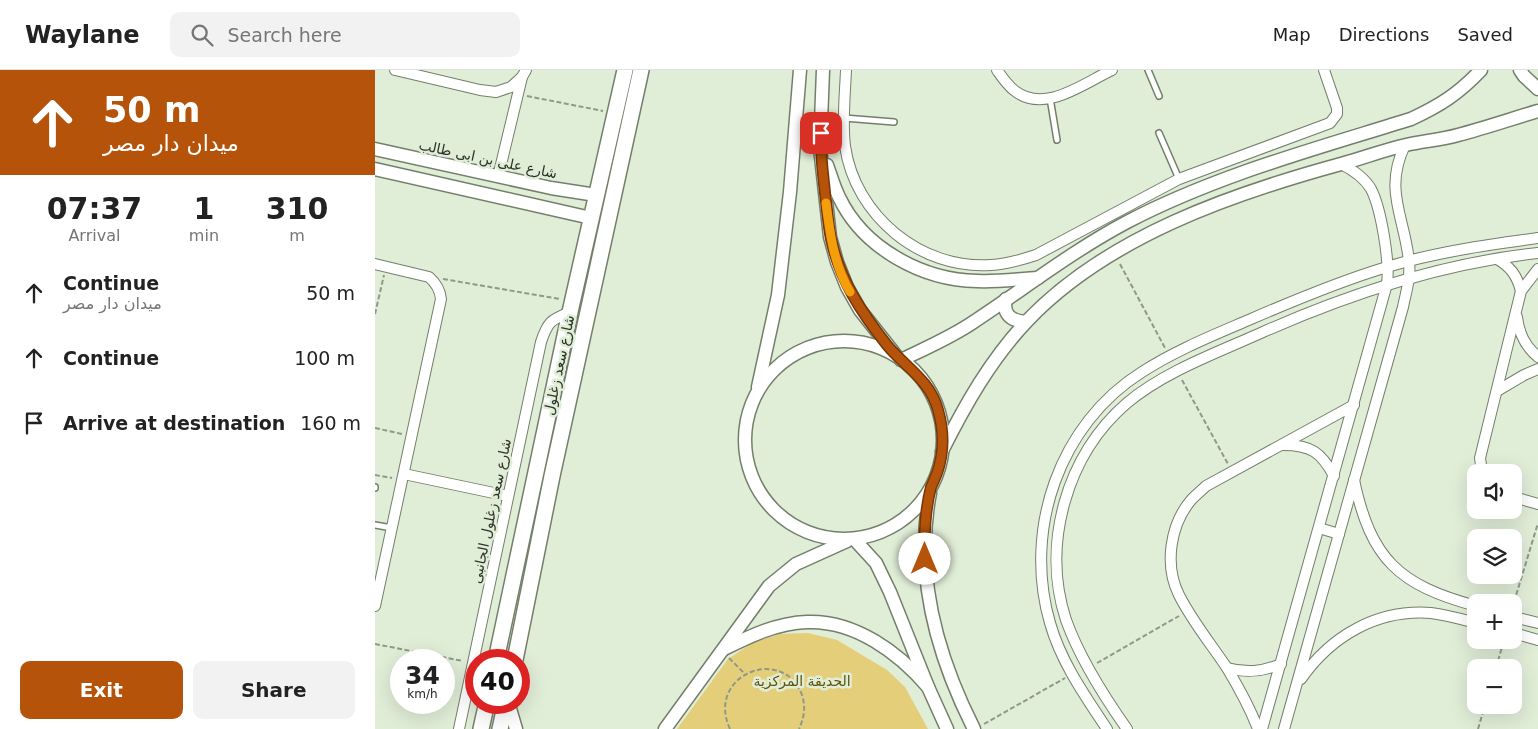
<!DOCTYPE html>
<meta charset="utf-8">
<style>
:root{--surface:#fff;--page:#f2f2f2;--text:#222;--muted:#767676;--line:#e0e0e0;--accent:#b45309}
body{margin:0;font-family:"DejaVu Sans","Noto Naskh Arabic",sans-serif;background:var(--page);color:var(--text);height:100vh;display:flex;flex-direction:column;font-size:19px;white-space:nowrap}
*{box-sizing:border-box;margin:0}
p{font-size:16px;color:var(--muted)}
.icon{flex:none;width:28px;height:28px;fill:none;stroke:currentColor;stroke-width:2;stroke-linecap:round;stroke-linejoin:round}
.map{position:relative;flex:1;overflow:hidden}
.drawer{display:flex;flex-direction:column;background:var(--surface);width:375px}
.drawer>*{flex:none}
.hud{background:#b45309;color:#fff;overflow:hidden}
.buttons{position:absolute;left:1092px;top:394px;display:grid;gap:10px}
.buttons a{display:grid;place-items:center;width:55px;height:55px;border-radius:10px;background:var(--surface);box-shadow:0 5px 20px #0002;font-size:25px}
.speed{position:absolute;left:15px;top:579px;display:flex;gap:10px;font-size:25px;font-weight:700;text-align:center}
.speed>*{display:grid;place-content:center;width:65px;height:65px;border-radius:50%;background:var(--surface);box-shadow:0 5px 20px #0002;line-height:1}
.speed small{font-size:12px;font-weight:400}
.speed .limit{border:8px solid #d22;background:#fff;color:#111}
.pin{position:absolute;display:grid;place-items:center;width:42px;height:42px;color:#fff;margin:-21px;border-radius:10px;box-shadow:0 2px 8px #0006}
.me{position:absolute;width:55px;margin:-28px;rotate:0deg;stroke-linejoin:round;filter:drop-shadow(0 0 4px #0008)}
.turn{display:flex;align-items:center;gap:18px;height:105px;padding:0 20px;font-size:22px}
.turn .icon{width:65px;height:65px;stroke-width:2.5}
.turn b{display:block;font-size:35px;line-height:42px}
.eta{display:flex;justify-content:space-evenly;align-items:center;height:85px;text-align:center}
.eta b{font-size:30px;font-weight:700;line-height:35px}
.action{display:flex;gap:10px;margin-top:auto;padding:10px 20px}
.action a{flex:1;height:58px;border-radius:10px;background:var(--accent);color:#fff;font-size:20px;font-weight:700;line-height:58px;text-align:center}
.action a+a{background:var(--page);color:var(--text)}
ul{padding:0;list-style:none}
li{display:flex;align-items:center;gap:15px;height:65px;padding:0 20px}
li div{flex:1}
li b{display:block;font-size:19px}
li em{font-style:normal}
header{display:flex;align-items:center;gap:30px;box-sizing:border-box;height:70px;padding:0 25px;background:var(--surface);border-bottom:1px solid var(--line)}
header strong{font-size:24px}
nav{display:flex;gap:28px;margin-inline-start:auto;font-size:18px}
.search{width:350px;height:45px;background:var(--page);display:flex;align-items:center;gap:12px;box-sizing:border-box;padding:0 18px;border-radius:10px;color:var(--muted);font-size:19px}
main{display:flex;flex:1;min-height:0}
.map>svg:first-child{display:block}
.green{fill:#e4ce79}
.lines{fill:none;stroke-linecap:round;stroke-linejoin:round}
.service-casing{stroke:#747f6b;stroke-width:8}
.minor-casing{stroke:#747f6b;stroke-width:12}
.tertiary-casing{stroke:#747f6b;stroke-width:15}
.secondary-casing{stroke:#747f6b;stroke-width:18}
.path{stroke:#909989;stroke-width:2;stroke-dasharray:5 2.5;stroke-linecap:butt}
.service{stroke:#fff;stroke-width:5}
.minor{stroke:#fff;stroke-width:10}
.tertiary{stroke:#fff;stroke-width:12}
.secondary{stroke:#fff;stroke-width:15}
.route-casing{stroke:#753606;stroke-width:12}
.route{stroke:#b45309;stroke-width:9}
.slow{stroke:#f59e0b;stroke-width:9}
.labels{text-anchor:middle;stroke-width:5;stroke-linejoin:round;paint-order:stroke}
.street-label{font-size:14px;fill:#2d322a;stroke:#e0edd7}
.park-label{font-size:14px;fill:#63520a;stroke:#e0edd7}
</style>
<header>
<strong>Waylane</strong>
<div class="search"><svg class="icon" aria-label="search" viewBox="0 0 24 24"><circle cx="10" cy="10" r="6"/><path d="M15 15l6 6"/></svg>Search here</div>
<nav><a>Map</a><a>Directions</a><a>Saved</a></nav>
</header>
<main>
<section class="drawer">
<div class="hud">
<div class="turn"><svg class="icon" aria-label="ahead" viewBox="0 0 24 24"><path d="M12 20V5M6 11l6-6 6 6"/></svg><div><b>50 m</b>ميدان دار مصر</div></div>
</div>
<div class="eta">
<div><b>07:37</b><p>Arrival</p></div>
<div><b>1</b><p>min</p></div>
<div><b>310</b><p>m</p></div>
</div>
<ul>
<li><svg class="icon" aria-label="ahead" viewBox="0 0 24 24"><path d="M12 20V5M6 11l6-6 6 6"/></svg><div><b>Continue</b><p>ميدان دار مصر</p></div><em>50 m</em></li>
<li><svg class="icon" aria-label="ahead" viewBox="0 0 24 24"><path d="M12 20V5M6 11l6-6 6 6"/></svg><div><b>Continue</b></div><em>100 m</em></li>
<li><svg class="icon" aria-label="arrive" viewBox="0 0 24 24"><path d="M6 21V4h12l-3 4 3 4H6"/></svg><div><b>Arrive at destination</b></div><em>160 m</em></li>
</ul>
<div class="action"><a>Exit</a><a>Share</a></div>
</section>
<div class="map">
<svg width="1163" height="659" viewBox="0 0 1163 659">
<rect width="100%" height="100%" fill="#e0edd7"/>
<!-- green -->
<polygon class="green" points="433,563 462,570 512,600 530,617 553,659 302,659 353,589 377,573 404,564"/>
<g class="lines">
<!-- service casing -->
<g class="service-casing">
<g id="service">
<polyline points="773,0 784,26"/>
<polyline points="675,28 682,70"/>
<polyline points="469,48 519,52"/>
<polyline points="784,63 804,109"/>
<polyline points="0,418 0,417"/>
<polyline points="0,455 17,458"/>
</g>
</g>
<!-- minor casing -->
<g class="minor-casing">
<g id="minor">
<polyline points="20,0 105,20 121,22 136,17 147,7 151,0"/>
<path d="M471,0C470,25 467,52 470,76C480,146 546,200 616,195C632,194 646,190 661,185L804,109L955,53L962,44V38L949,0"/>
<path d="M622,0C627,7 632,15 640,21C670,44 709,13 737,0"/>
<polyline points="123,107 147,7"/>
<path d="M1122,189C1136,197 1142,206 1146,221"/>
<path d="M0,194L54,207C61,213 65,219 66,229L0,536"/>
<path d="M1142,247C1144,264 1150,276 1163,287"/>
<polyline points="1122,321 1149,305 1163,299"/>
<path d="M908,375C936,375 946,382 959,406"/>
<polyline points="1107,402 1105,388 1146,221 1163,199"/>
<polyline points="29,404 133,426"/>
<path d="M979,410C996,490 1024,515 1101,536"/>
<polyline points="1139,427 1163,434"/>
<polyline points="944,458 964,464"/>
<polyline points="1139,547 1163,553"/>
<polyline points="1139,563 1163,570"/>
<path d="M852,598C871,603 887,602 906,594"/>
<path d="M926,609C956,566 1002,539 1056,543C1072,545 1086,549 1101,553"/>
<path d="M84,659L166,272C173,251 176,250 195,242"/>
<path d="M732,659C710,626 686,592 675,553C648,460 684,354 767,302C801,280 839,265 876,249C920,230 965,211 1012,197C1061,182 1112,175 1163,168"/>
<path d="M752,659C728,625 705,589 691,550C666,474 692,384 752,333C790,301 844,282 888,262C976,223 1067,193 1163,183"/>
<path d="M883,659C875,638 864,618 852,598C836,574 817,551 804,525C789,495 795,454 817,429C822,424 827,420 831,416L979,335"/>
<path d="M887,659L1012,214C1015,192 1006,138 996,119C989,107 978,100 966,94"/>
<path d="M909,659L1028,237C1031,222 1036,207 1034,192C1030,147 1008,121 1030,75"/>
</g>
</g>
<!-- tertiary casing -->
<g class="tertiary-casing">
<g id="tertiary">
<polyline points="448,0 445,78 455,167 462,192 472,217 485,240 519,283"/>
<polyline points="1145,0 1149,6 1163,19"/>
<polyline points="0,79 176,118 221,125"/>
<path d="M452,95C456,106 459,117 464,127C488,178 547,210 602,211C622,212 643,209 663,208"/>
<polyline points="0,99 216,148"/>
<path d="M631,229C627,245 637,251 651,252"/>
<circle cx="469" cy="370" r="99"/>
<path d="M526,290C551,278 577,267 600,251C650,218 699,180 752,152C842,105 940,79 1036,49C1066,35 1083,24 1106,0"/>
<polyline points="383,317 403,225 415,122 425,0"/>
<path d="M567,381C590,335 616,289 652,251C732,167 856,124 966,94C988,88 1009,80 1031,75C1048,71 1066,70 1083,65C1110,58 1136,49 1163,41"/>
<path d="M555,423C539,505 562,586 599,659"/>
<polyline points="479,469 501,493 515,522 553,617 572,659"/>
<path d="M349,579C375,566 402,553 432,552C480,550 524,583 553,617"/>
<polyline points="133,632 141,659"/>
<polyline points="290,659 394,516 421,494 472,471"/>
</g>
</g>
<!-- secondary casing -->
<g class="secondary-casing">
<g id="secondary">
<polyline points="121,590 195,242 250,0"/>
<polyline points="140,590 177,406 266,0"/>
<polyline points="106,659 112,632"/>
<polyline points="125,659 131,632"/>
</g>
</g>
<!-- path -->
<g class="path">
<polyline points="152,26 228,41"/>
<polyline points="745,194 790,278"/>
<polyline points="68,209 185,229"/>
<polyline points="0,244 9,205"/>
<polyline points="807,310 853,394"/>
<polyline points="0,358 27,364"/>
<polyline points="0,405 17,408"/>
<polyline points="1139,532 1163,453"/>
<polyline points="0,574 88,591"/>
<polyline points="354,588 370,604"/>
<polyline points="722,593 804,546"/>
<polyline points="1121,598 1129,570"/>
<polyline points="609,654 690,608"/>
<path d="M355,659C330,605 408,574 427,625C431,637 429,648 424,659"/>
<polyline points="1103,659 1110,635"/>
</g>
<!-- service -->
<use href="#service" class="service"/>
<!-- minor -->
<use href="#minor" class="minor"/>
<!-- tertiary -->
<use href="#tertiary" class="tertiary"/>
<!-- secondary -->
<use href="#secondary" class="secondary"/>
</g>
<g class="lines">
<!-- route casing -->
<g class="route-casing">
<path id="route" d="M446,63C445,83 448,103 450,123C452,138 453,154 456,169C465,210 486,242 512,275C530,297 555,310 563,340C569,361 569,383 562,403C560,408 558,413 556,417C550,440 549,466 550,489"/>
</g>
<!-- route -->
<use href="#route" class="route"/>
<!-- slow -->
<path class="slow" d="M451,133C455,164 459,195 475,222"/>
</g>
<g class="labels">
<!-- street labels -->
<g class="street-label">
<text transform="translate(113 89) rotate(12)" y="5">شارع على بن ابى طالب</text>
<text transform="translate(184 295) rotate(-78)" y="5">شارع سعد زغلول</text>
<text transform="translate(116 441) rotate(-78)" y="5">شارع سعد زغلول الجانبى</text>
</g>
<!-- park labels -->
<g class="park-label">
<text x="427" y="616">الحديقة المركزية</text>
</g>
</g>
</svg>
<div class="buttons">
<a><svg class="icon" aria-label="sound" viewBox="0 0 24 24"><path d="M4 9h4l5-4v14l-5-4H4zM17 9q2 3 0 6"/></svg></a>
<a><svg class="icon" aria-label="layers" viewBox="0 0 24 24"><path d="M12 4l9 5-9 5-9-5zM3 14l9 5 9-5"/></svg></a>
<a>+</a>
<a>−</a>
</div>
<div class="speed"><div>34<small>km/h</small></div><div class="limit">40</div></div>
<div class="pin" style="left:446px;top:63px;background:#d93025"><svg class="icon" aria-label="arrive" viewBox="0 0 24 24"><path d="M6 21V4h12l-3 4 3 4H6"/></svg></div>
<svg class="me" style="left:550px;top:489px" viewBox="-20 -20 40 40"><circle r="19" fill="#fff"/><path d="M0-13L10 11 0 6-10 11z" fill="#b45309"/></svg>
</div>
</main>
